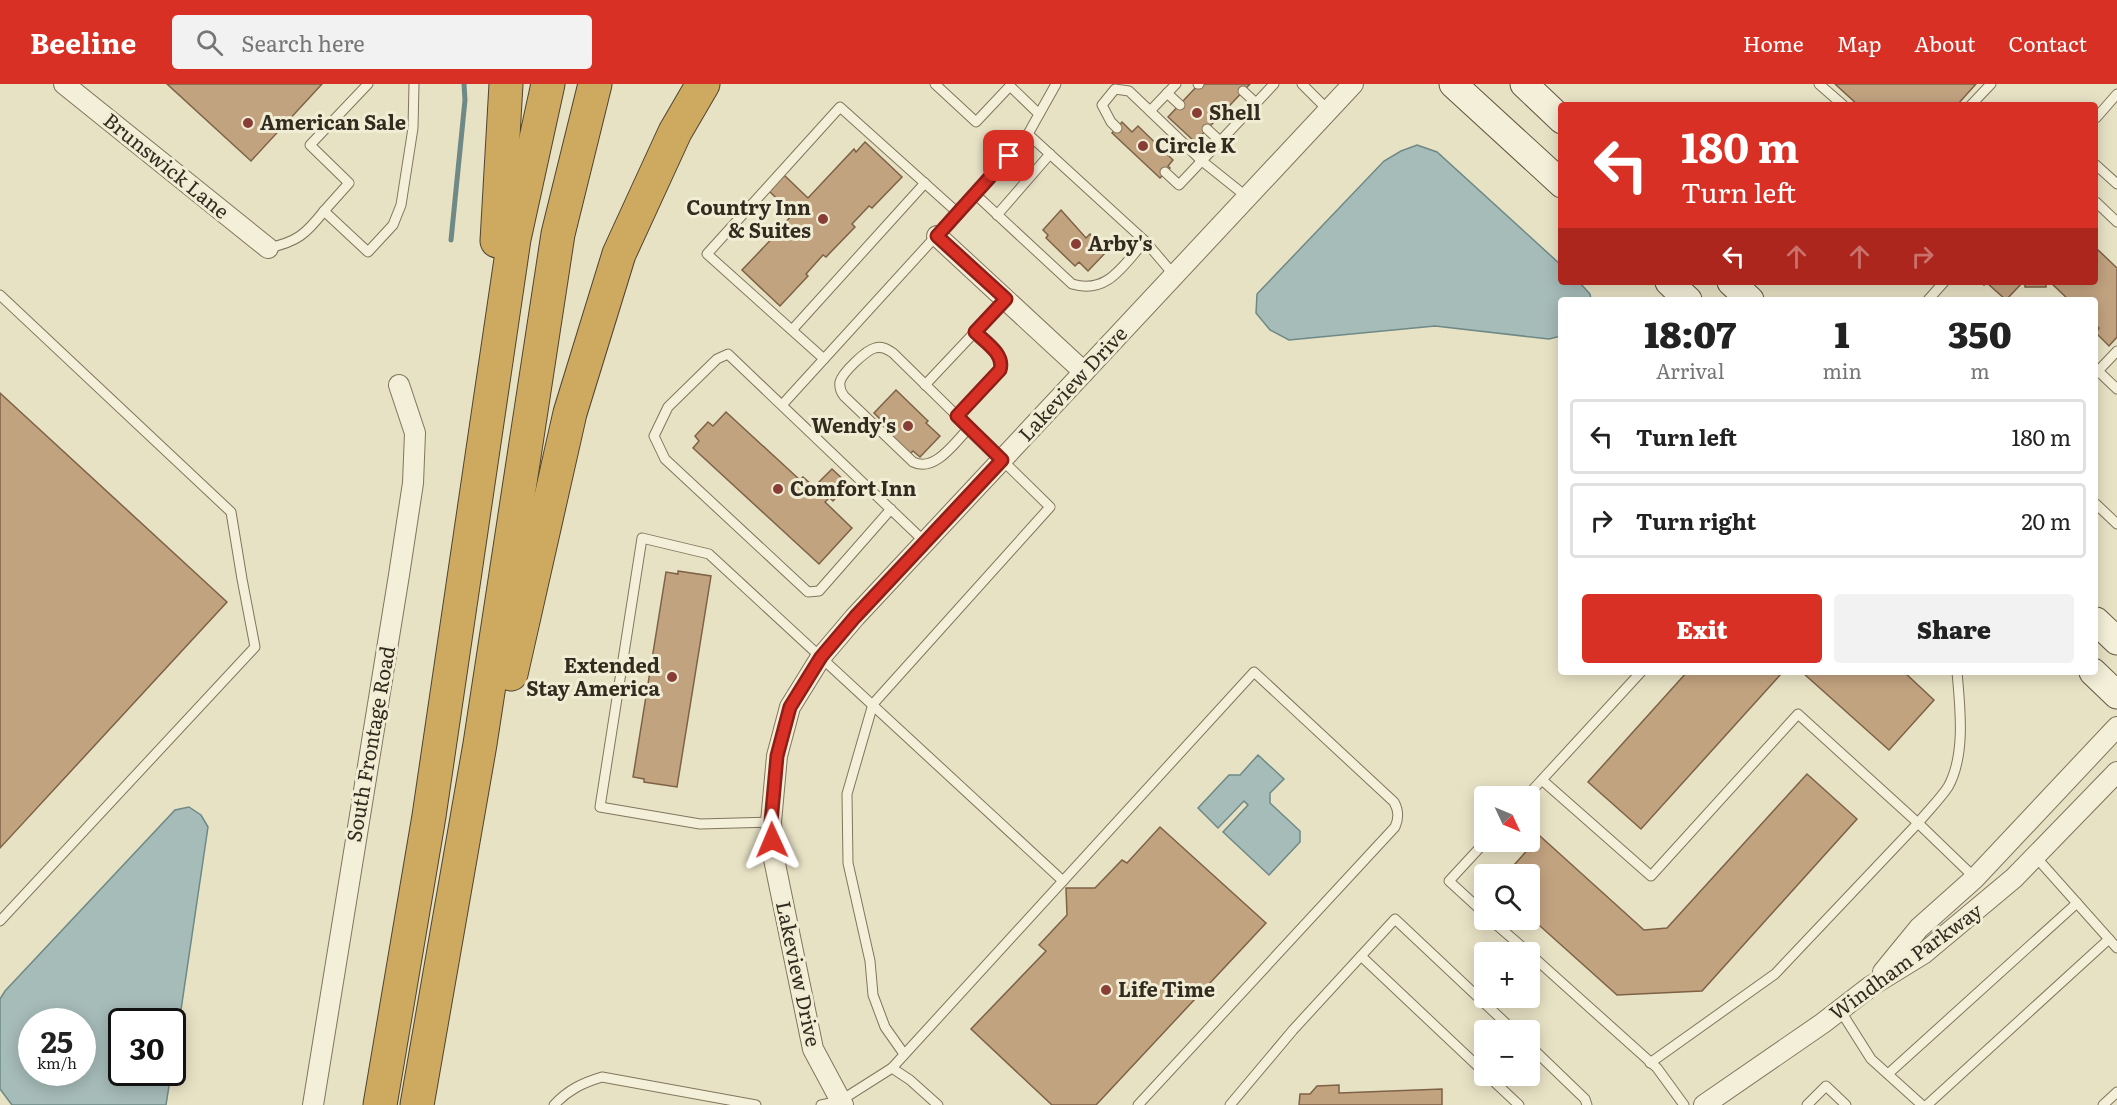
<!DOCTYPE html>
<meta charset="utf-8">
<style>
:root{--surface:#fff;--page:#f2f2f2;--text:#222;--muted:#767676;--line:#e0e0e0;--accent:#d93025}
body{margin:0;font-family:Literata,serif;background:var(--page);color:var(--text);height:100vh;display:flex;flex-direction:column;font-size:22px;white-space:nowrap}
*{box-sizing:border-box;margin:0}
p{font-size:20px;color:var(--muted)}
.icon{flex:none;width:33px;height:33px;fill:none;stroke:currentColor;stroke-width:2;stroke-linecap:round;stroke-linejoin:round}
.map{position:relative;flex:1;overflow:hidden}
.side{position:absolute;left:1558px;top:213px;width:540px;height:378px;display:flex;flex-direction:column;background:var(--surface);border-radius:6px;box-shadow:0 3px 15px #0003}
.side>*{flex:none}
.banner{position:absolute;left:1558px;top:18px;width:540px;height:183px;border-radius:6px;box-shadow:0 3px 15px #0003;background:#d93025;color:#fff;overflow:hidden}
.needle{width:39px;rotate:134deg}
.fabs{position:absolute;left:1474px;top:702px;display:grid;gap:12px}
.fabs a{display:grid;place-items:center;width:66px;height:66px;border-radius:6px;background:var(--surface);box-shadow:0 3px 15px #0003;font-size:30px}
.speed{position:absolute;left:18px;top:924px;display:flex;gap:12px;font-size:30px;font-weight:700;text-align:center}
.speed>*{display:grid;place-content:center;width:78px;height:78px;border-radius:50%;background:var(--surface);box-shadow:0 3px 15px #0003;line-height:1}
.speed small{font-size:15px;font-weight:400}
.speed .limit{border:3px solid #111;border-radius:9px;background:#fff;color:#111}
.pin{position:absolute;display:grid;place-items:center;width:51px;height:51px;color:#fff;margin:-26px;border-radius:12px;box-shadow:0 3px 9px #0006}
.me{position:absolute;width:66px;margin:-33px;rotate:359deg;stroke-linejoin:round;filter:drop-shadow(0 0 4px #0008)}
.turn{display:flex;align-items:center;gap:21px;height:126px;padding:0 24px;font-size:27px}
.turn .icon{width:78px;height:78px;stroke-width:2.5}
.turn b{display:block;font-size:42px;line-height:51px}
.lanes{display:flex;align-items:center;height:57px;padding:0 24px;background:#0003;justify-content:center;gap:30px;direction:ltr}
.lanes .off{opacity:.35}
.eta{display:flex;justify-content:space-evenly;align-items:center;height:102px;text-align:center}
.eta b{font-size:36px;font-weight:800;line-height:42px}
.cta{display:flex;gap:12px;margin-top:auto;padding:12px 24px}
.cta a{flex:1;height:69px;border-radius:6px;background:var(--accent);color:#fff;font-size:24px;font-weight:800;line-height:69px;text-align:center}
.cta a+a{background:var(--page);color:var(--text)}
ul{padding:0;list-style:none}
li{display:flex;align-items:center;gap:18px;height:75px;margin:0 12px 9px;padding:0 12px;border:3px solid var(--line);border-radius:6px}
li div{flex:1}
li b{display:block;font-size:22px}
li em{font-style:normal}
header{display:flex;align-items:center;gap:36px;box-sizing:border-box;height:84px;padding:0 30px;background:var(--accent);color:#fff}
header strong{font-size:28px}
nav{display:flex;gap:33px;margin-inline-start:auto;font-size:21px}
.search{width:420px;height:54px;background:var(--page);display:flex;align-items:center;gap:15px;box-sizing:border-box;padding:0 21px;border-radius:6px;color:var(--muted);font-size:22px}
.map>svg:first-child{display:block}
.water{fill:#a6bcb8;stroke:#6e8986;stroke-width:1.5;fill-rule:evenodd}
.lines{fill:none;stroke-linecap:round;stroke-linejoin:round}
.stream{stroke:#6e8986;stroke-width:5}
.building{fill:#c2a380;stroke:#7d6246;stroke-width:1.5}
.lane-casing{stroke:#81755e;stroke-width:11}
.street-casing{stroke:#81755e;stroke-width:22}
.secondary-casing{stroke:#635641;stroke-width:29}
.highway-casing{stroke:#504331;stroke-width:35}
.lane{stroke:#f4efd8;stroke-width:9}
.street{stroke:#f4efd8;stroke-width:20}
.secondary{stroke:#f4efd8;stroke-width:27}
.highway{stroke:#cdaa60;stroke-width:33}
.route-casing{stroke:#8d1f18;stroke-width:15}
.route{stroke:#d93025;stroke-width:10}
.poi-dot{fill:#893e35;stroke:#f1ecd4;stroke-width:2}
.labels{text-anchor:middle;stroke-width:6;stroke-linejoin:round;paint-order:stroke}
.poi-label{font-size:20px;font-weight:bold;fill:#332b20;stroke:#f1ecd4;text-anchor:start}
.street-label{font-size:20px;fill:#332b20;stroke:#f1ecd4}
</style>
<header>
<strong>Beeline</strong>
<div class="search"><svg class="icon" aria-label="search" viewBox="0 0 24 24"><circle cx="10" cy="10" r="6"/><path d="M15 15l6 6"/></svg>Search here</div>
<nav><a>Home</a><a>Map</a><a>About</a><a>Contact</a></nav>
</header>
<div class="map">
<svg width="2117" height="1021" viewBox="0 0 2117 1021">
<rect width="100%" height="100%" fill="#e8e2c5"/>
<!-- water -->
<g class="water">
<polygon points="1417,61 1437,68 1561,181 1562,198 1579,198 1590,210 1591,216 1562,216 1561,252 1549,255 1435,242 1289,256 1270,246 1256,229 1257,210 1384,77 1401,67"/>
<polygon points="1258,671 1284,695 1270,709 1270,719 1300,747 1300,758 1269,791 1223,748 1248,721 1244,717 1218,744 1198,724 1229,691 1240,691"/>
<path d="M189,723L201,731L208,743L173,980L172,938H122V988L171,989L166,1021H12L0,1005V915L5,907L175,726ZM32,938H82V988H32Z"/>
</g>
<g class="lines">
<!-- stream -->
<polyline class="stream" points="451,156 465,16 464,0"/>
</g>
<!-- building -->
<g class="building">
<polygon points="167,0 322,0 251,77"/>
<polygon points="1199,0 1250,0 1195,58 1168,33"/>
<polygon points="1835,0 1976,0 1957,21 1858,21"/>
<polygon points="1122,38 1132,48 1138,42 1173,76 1168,82 1170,84 1160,94 1112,49"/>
<polygon points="865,58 902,93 872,124 869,122 852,140 855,143 826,173 823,171 806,190 808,192 780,222 742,186 783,143 782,142 793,130 769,107 784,91 808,114 854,65 856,68"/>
<polygon points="1061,126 1086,154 1090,150 1107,167 1088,187 1079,178 1075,182 1046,154 1048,151 1043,146"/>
<polygon points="2096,164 2117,184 2117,253 2109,262 2096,249 2099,244 2096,241 2096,216 2069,216 2050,198 2096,198"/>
<polygon points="1981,198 2023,198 2006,216 1987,199 1984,201"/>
<rect x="2025" y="198" width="21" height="5"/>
<polygon points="896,306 928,337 926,339 940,352 920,373 913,367 910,370 887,348 890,345 874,329"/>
<polygon points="0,309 227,518 0,764"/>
<polygon points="726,328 800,396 803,393 828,415 825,418 852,444 819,480 693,364 699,357 695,352 708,338 713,342"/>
<polygon points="832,385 848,400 833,417 816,401"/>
<polygon points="678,487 711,492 677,703 644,698 644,695 633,693 666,488 678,490"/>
<polygon points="1687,588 1904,588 1934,616 1889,666 1803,589 1781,590 1641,745 1588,698"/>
<polygon points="1807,690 1857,735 1702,907 1617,911 1530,833 1530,790 1506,790 1540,752 1644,846 1667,844"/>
<polygon points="1160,743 1266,839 1096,1021 1052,1021 971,945 1046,867 1039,861 1067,831 1066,804 1095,804 1122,776 1127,779"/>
<polygon points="1339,1001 1339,1009 1442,1005 1442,1021 1299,1021 1300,1010 1310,1010 1317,1002"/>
</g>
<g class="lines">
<!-- lane casing -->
<g class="lane-casing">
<g id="lane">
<polyline points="935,0 976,38 1010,2 1039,30"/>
<polyline points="1176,0 1150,27 1202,77 1247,113"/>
<polyline points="1198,0 1199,0"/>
<polyline points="1302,0 1328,26"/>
<polyline points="1819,0 1843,21"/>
<polyline points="1243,7 1256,19"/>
<polyline points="1167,9 1180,21"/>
<polyline points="1971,21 1991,0"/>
<polyline points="1226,25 1239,37"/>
<polyline points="2096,34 2117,10"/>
<polyline points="1117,44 1111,38 1102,21 1115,5 1129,7 1150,27"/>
<polyline points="1207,45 1220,57"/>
<polyline points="1028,50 1145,157 1174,191"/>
<polyline points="2096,81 2117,100"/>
<polyline points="1165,88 1179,101 1274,0"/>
<path d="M975,110L1072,200C1108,211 1124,180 1145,157"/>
<polyline points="2096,118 2117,138"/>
<polyline points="324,127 349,99 310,61 368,0"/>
<polyline points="997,131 1050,70"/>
<path d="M268,164C297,158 306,150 324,127L368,168L393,141L401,121L413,44L414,0"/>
<polyline points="0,211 231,428 242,495 255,563 0,837"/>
<polyline points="1928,216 1944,198"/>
<polyline points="792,246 925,99"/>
<polyline points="824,275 707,170 840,23 958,129"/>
<polyline points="2096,285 2117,305"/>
<polyline points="2098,287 2117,267"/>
<polyline points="925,301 1006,215"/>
<polyline points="782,321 1009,72 1028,50 1056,0"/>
<polyline points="957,332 1002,282 999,272 975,248"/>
<polyline points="2096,420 2117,440"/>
<polyline points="891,425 819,507 808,508 665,375 654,352 668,323 717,275 728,270 925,458"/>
<path d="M1957,588C1960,623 1966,671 1948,703C1940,715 1928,727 1918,739L1975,794"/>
<polyline points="1542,696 1651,792 1798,630 1918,739 1775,890 1650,979"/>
<polyline points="1527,712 1641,588"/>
<polyline points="771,738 700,740 600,723 642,454 709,470 1063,797"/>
<polyline points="2035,772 2117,864"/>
<polyline points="1485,830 1449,797 1485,758"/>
<polyline points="1491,836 1528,868"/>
<polyline points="1530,870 1657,984 1684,1021"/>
<polyline points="1361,872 1485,989"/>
<polyline points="1840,926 1871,975 1922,1021"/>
<polyline points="1530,962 1585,1015 1587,1021"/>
<path d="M904,970L885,943L873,911L870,877L848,779L847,710L873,620L1050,423L893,269C887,265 882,262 875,264C866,266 842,289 840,298C839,304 841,308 844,312L913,378C935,389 955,358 969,344"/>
<polyline points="892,984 910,996 938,1021"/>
<polyline points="1888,990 2077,819"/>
<polyline points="1488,992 1519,1021"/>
<path d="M554,1021C568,1006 582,999 602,993L756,1021"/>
<path d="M821,1021L840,1017L892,984L1254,588L1394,718C1399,727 1399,734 1395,743L1138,1021"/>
<polyline points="1230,1021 1293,946 1395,835 1513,946"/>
<polyline points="1807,1021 1826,1002 1846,1021"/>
<polyline points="1927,1021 2109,855"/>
<polyline points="2103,1021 2117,1008"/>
</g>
</g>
<!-- street casing -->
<g class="street-casing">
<g id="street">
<polyline points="64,0 268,164"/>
<polyline points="937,152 1084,288"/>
<polyline points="1883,888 1919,844 1975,794 2117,643"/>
<polyline points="313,1021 399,491 413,399 415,349 399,301"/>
<polyline points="843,1021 813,965 774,775 771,738 777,672 790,623 821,573 855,533 1353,0"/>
<polyline points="1704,1021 1823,939 1871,902 1923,870 2014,794 2117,688"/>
</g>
</g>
<!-- secondary casing -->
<g class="secondary-casing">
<g id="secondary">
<polyline points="1453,0 1562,100"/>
<polyline points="1524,0 1562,36"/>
<polyline points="1669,198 1688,216"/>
<polyline points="1731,198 1750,216"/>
<polyline points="2096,537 2117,557"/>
<polyline points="2093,588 2117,611"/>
</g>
</g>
<!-- highway casing -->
<g class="highway-casing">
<g id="highway">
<polyline points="497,157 506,0"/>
<polyline points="511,590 570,329 619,170 675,48 703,0"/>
<polyline points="380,1021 429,732 514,155 548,0"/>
<polyline points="417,1021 480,660 558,150 595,0"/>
</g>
</g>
<!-- lane -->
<use href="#lane" class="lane"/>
<!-- street -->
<use href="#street" class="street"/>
<!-- secondary -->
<use href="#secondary" class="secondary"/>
<!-- highway -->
<use href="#highway" class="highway"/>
</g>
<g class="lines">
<!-- route casing -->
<g class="route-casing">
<path id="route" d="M772,756L771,738L777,672L790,623L821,573L855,533L1002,376L957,332L1000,286C1005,270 985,258 975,248L1006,215L937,152L1009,72"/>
</g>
<!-- route -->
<use href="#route" class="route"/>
</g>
<!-- markers -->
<g class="poi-dot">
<circle cx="1197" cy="29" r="6"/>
<circle cx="248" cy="39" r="6"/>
<circle cx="1143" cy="62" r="6"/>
<circle cx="823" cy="135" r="6"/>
<circle cx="1076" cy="160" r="6"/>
<circle cx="908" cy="342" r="6"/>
<circle cx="778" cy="405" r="6"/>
<circle cx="672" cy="593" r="6"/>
<circle cx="1106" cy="906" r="6"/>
</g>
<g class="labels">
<!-- poi labels -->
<g class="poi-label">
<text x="1209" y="36">Shell</text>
<text x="260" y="46">American Sale</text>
<text x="1155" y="69">Circle K</text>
<text x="811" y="131" text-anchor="end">Country Inn<tspan x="811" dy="23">&amp; Suites</tspan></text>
<text x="1088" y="167">Arby's</text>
<text x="896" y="349" text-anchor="end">Wendy's</text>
<text x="790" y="412">Comfort Inn</text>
<text x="660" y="589" text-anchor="end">Extended<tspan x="660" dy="23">Stay America</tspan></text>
<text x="1118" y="913">Life Time</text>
</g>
<!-- street labels -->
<g class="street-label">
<text transform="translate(166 82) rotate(39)" y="7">Brunswick Lane</text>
<text transform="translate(1073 300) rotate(-47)" y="7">Lakeview Drive</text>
<text transform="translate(371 660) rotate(-80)" y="7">South Frontage Road</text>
<text transform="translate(1906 878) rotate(-36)" y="7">Windham Parkway</text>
<text transform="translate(798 890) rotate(78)" y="7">Lakeview Drive</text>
</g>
</g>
</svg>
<div class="fabs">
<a><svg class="needle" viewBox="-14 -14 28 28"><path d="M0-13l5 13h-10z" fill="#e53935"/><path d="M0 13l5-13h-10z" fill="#767676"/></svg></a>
<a><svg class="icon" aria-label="search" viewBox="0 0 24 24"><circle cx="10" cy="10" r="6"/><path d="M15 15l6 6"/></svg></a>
<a>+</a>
<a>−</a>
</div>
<div class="speed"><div>25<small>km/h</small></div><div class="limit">30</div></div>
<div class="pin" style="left:1009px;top:72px;background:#d93025"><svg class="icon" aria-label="arrive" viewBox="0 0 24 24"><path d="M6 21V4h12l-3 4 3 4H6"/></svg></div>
<svg class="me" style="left:772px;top:756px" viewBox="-20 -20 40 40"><path d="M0-17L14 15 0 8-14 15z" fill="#d93025" stroke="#fff" stroke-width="4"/></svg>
<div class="banner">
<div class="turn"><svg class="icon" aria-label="left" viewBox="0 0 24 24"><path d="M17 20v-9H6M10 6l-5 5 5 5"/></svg><div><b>180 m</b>Turn left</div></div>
<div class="lanes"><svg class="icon" aria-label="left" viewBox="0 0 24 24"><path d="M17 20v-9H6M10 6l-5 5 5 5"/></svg><svg class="icon off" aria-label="ahead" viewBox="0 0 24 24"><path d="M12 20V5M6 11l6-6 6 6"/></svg><svg class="icon off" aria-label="ahead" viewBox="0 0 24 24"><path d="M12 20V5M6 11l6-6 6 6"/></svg><svg class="icon off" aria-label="right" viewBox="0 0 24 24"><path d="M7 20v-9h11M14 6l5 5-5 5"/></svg></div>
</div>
<section class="side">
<div class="eta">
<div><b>18:07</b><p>Arrival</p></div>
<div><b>1</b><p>min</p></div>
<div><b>350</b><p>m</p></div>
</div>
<ul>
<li><svg class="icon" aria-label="left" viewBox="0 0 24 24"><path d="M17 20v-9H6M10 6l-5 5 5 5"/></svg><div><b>Turn left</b></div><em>180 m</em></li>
<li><svg class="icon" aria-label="right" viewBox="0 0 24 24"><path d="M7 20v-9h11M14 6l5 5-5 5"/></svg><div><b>Turn right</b></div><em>20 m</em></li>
</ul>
<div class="cta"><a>Exit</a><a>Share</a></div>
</section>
</div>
